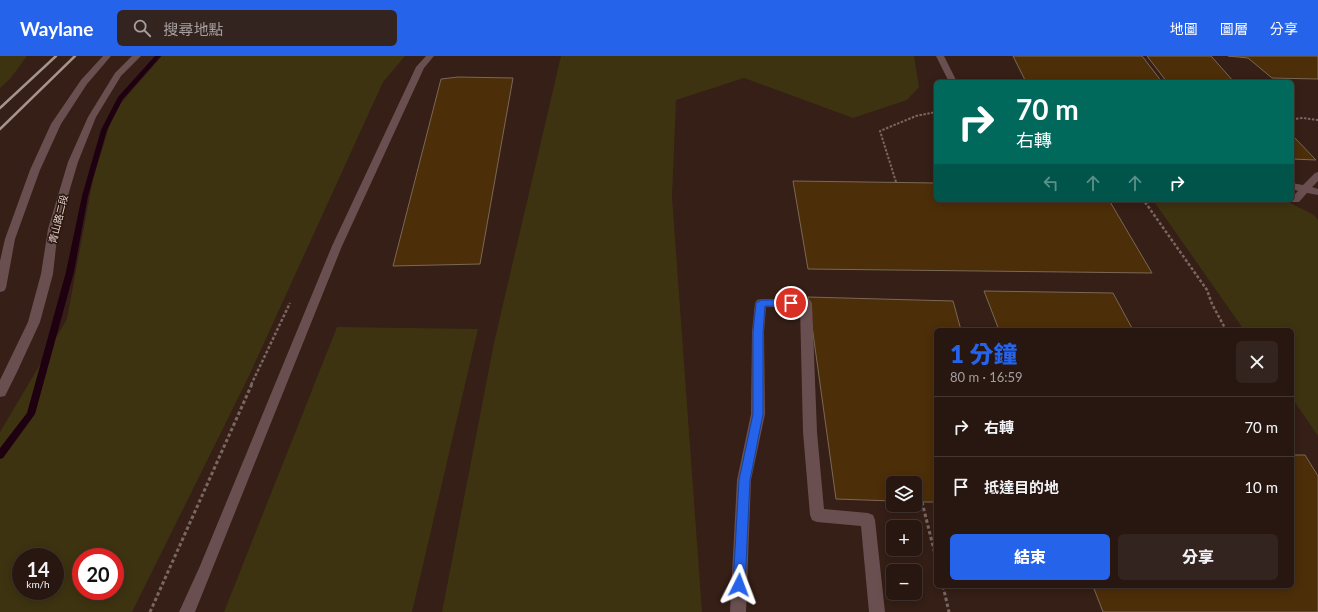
<!DOCTYPE html>
<html lang="zh-TW">
<meta charset="utf-8">
<style>
:root{--surface:#281711;--page:#34241f;--text:#f1f3f6;--muted:#a59f9f;--line:#443631;--accent:#2563eb}
body{margin:0;font-family:Lato,"Noto Sans TC",sans-serif;background:var(--page);color:var(--text);height:100vh;display:flex;flex-direction:column;font-size:15px;white-space:nowrap}
*{box-sizing:border-box;margin:0}
p{font-size:13px;color:var(--muted)}
.icon{flex:none;width:22px;height:22px;fill:none;stroke:currentColor;stroke-width:2;stroke-linecap:round;stroke-linejoin:round}
.map{position:relative;flex:1;overflow:hidden}
.details{position:absolute;left:934px;top:272px;width:360px;height:260px;display:flex;flex-direction:column;background:var(--surface);border-radius:6px;box-shadow:0 2px 10px #0003,0 0 0 1px var(--line)}
.details>*{flex:none}
.top-card{position:absolute;left:934px;top:24px;width:360px;height:122px;border-radius:6px;box-shadow:0 2px 10px #0003,0 0 0 1px var(--line);background:#00695c;color:#fff;overflow:hidden}
.fabs{position:absolute;left:886px;top:420px;display:grid;gap:8px}
.fabs a{display:grid;place-items:center;width:36px;height:36px;border-radius:6px;background:var(--surface);box-shadow:0 2px 10px #0003,0 0 0 1px var(--line);font-size:20px}
.speed{position:absolute;left:12px;top:492px;display:flex;gap:8px;font-size:20px;font-weight:700;text-align:center}
.speed>*{display:grid;place-content:center;width:52px;height:52px;border-radius:50%;background:var(--surface);box-shadow:0 2px 10px #0003,0 0 0 1px var(--line);line-height:1}
.speed small{font-size:10px;font-weight:400}
.speed .limit{border:6px solid #d22;background:#fff;color:#111}
.pin{position:absolute;display:grid;place-items:center;width:34px;height:34px;color:#fff;margin:-17px;border:2px solid #fff;border-radius:50%;box-shadow:0 1px 4px #0007}
.me{position:absolute;width:44px;margin:-22px;rotate:3deg;stroke-linejoin:round;filter:drop-shadow(0 0 3px #0008)}
.turn{display:flex;align-items:center;gap:14px;height:84px;padding:0 16px;font-size:18px}
.turn .icon{width:52px;height:52px;stroke-width:2.5}
.turn b{display:block;font-size:28px;line-height:34px}
.lanes{display:flex;align-items:center;height:38px;padding:0 16px;background:#0003;justify-content:center;gap:20px;direction:ltr}
.lanes .off{opacity:.35}
.round{display:grid;place-items:center;flex:none;width:42px;height:42px;border-radius:6px;background:var(--page)}
.head{display:flex;align-items:center;justify-content:space-between;height:68px;padding:0 16px}
h1{font-size:24px;font-weight:800;line-height:30px;color:var(--accent)}
.action{display:flex;gap:8px;margin-top:auto;padding:8px 16px}
.action a{flex:1;height:46px;border-radius:6px;background:var(--accent);color:#fff;font-size:16px;font-weight:800;line-height:46px;text-align:center}
.action a+a{background:var(--page);color:var(--text)}
ul{padding:0;list-style:none}
li{display:flex;align-items:center;gap:12px;height:60px;padding:0 16px;border-top:1px solid var(--line)}
li div{flex:1}
li b{display:block;font-size:15px}
li em{font-style:normal}
header{display:flex;align-items:center;gap:24px;box-sizing:border-box;height:56px;padding:0 20px;background:var(--accent);color:#fff}
header strong{font-size:19px}
nav{display:flex;gap:22px;margin-inline-start:auto;font-size:14px}
.search{width:280px;height:36px;background:var(--page);display:flex;align-items:center;gap:10px;box-sizing:border-box;padding:0 14px;border-radius:6px;color:var(--muted);font-size:15px}
.map>svg:first-child{display:block}
.green{fill:#3d3311;fill-rule:evenodd}
.lines{fill:none;stroke-linecap:round;stroke-linejoin:round}
.stream{fill:#1e0010;fill-rule:evenodd}
.building{fill:#4c2e09;stroke:#7b6855}
.path-far2{stroke:#7a6760;stroke-width:2;stroke-dasharray:2.5 1.5;stroke-linecap:butt}
.path-far1{stroke:#7a6760;stroke-width:2.5;stroke-dasharray:3 2;stroke-linecap:butt}
.path{stroke:#7a6760;stroke-width:3;stroke-dasharray:3.5 2.5;stroke-linecap:butt}
.minor{fill:#6a4f50;fill-rule:evenodd}
.rail{stroke:#a5938c;stroke-width:2.5}
.route{fill:#2563eb;stroke:#184099}
.labels{text-anchor:middle;stroke-width:3;stroke-linejoin:round;paint-order:stroke}
.street-label{font-size:10px;fill:#e3d4ce;stroke:#2a150d}
</style>
<header>
<strong>Waylane</strong>
<div class="search"><svg class="icon" aria-label="search" viewBox="0 0 24 24"><circle cx="10" cy="10" r="6"/><path d="M15 15l6 6"/></svg>搜尋地點</div>
<nav><a>地圖</a><a>圖層</a><a>分享</a></nav>
</header>
<div class="map">
<svg width="1318" height="556" viewBox="0 0 1318 556">
<rect width="100%" height="100%" fill="#351f17"/>
<!-- green -->
<g class="green">
<polygon points="0,0 27,0 10,23 0,32"/>
<path d="M162,0H405L383,26L248,322L132,556H0V376L67,263L93,123L114,55ZM21,501H55V535H21ZM81,501H115V535H81Z"/>
<polygon points="561,0 914,0 919,31 907,44 853,62 744,22 676,44 672,141 702,556 442,556 494,287"/>
<polygon points="1153,144 1284,144 1314,159 1318,164 1318,380 1292,342 1292,274 1244,274"/>
<polygon points="337,271 478,273 412,556 224,556"/>
</g>
<g class="lines">
<!-- stream -->
<polygon class="stream" points="155,0 161,0 123,43 107,74 88,140 74,216 35,358 3,402 0,403 0,392 27,357 66,216 82,140 101,74 118,41"/>
</g>
<!-- building -->
<g class="building">
<polygon points="1013,0 1142,0 1162,26 1026,26"/>
<polygon points="1147,0 1211,0 1234,26 1167,26"/>
<polygon points="1228,0 1318,0 1318,23 1272,22 1248,2"/>
<polygon points="458,21 513,22 480,208 393,210 441,23"/>
<polygon points="1292,79 1316,104 1292,103"/>
<polygon points="793,125 936,127 936,144 1109,144 1152,217 808,213"/>
<polygon points="984,235 1113,237 1133,274 999,274"/>
<polygon points="808,241 953,245 961,274 936,274 936,446 915,446 915,427 893,427 893,445 836,443"/>
<polygon points="1292,399 1305,399 1318,420 1318,556 1103,556 1093,530 1292,530"/>
</g>
<g class="lines">
<!-- path-far2 -->
<g class="path-far2">
<polyline points="1292,63 1303,62 1318,64"/>
<polyline points="896,126 880,75 916,60 936,56"/>
<polyline points="1144,144 1146,147"/>
</g>
<!-- path-far1 -->
<g class="path-far1">
<polyline points="1145,146 1207,234 1212,248 1226,274"/>
<polyline points="251,329 290,247"/>
</g>
<!-- path -->
<g class="path">
<polyline points="922,446 936,502"/>
<polyline points="943,530 949,556"/>
<polyline points="150,556 252,328"/>
</g>
<!-- minor -->
<g class="minor">
<polygon points="103,0 111,0 87,28 61,68 40,114 15,183 6,232 4,235 0,236 0,205 5,183 30,114 51,68 81,24"/>
<polygon points="132,0 141,0 121,20 96,61 78,106 58,173 53,218 40,266 17,316 5,340 0,341 0,324 28,266 41,218 48,173 68,106 88,61 115,17"/>
<polygon points="426,0 434,0 424,12 342,190 195,556 179,556 200,510 332,190 416,11"/>
<polygon points="936,0 944,0 957,26 949,26"/>
<polygon points="1318,116 1318,125 1312,131 1318,133 1318,139 1307,137 1299,146 1291,146 1290,144 1292,144 1292,141 1298,135 1292,133 1292,127 1303,129 1315,117"/>
<polygon points="761,243 806,243 810,244 812,247 817,376 824,453 868,457 873,459 875,464 885,556 869,556 861,470 817,466 812,464 810,459 803,376 800,251 766,251 764,276 765,358 751,424 746,556 730,556 737,424 751,358 752,276 755,247 757,244"/>
</g>
<!-- rail -->
<g class="rail">
<polyline points="0,52 56,0"/>
<polyline points="0,73 75,0"/>
</g>
</g>
<!-- route -->
<polygon class="route" points="761,244 791,244 795,247 791,250 765,250 763,276 763,358 750,424 745,529 743,533 739,535 735,533 733,529 739,424 753,358 753,276 756,247"/>
<g class="labels">
<!-- street labels -->
<g class="street-label">
<text transform="translate(58 163) rotate(-76)" y="4">青山路二段</text>
</g>
</g>
</svg>
<div class="fabs">
<a><svg class="icon" aria-label="layers" viewBox="0 0 24 24"><path d="M12 4l9 5-9 5-9-5zM3 14l9 5 9-5"/></svg></a>
<a>+</a>
<a>−</a>
</div>
<div class="speed"><div>14<small>km/h</small></div><div class="limit">20</div></div>
<div class="pin" style="left:791px;top:247px;background:#d93025"><svg class="icon" aria-label="arrive" viewBox="0 0 24 24"><path d="M6 21V4h12l-3 4 3 4H6"/></svg></div>
<svg class="me" style="left:739px;top:529px" viewBox="-20 -20 40 40"><path d="M0-17L14 15 0 8-14 15z" fill="#2563eb" stroke="#fff" stroke-width="4"/></svg>
<div class="top-card">
<div class="turn"><svg class="icon" aria-label="right" viewBox="0 0 24 24"><path d="M7 20v-9h11M14 6l5 5-5 5"/></svg><div><b>70 m</b>右轉</div></div>
<div class="lanes"><svg class="icon off" aria-label="left" viewBox="0 0 24 24"><path d="M17 20v-9H6M10 6l-5 5 5 5"/></svg><svg class="icon off" aria-label="ahead" viewBox="0 0 24 24"><path d="M12 20V5M6 11l6-6 6 6"/></svg><svg class="icon off" aria-label="ahead" viewBox="0 0 24 24"><path d="M12 20V5M6 11l6-6 6 6"/></svg><svg class="icon" aria-label="right" viewBox="0 0 24 24"><path d="M7 20v-9h11M14 6l5 5-5 5"/></svg></div>
</div>
<section class="details">
<div class="head"><div><h1>1 分鐘</h1><p>80 m · 16:59</p></div><a class="round"><svg class="icon" aria-label="close" viewBox="0 0 24 24"><path d="M6 6l12 12M18 6L6 18"/></svg></a></div>
<ul>
<li><svg class="icon" aria-label="right" viewBox="0 0 24 24"><path d="M7 20v-9h11M14 6l5 5-5 5"/></svg><div><b>右轉</b></div><em>70 m</em></li>
<li><svg class="icon" aria-label="arrive" viewBox="0 0 24 24"><path d="M6 21V4h12l-3 4 3 4H6"/></svg><div><b>抵達目的地</b></div><em>10 m</em></li>
</ul>
<div class="action"><a>結束</a><a>分享</a></div>
</section>
</div>
